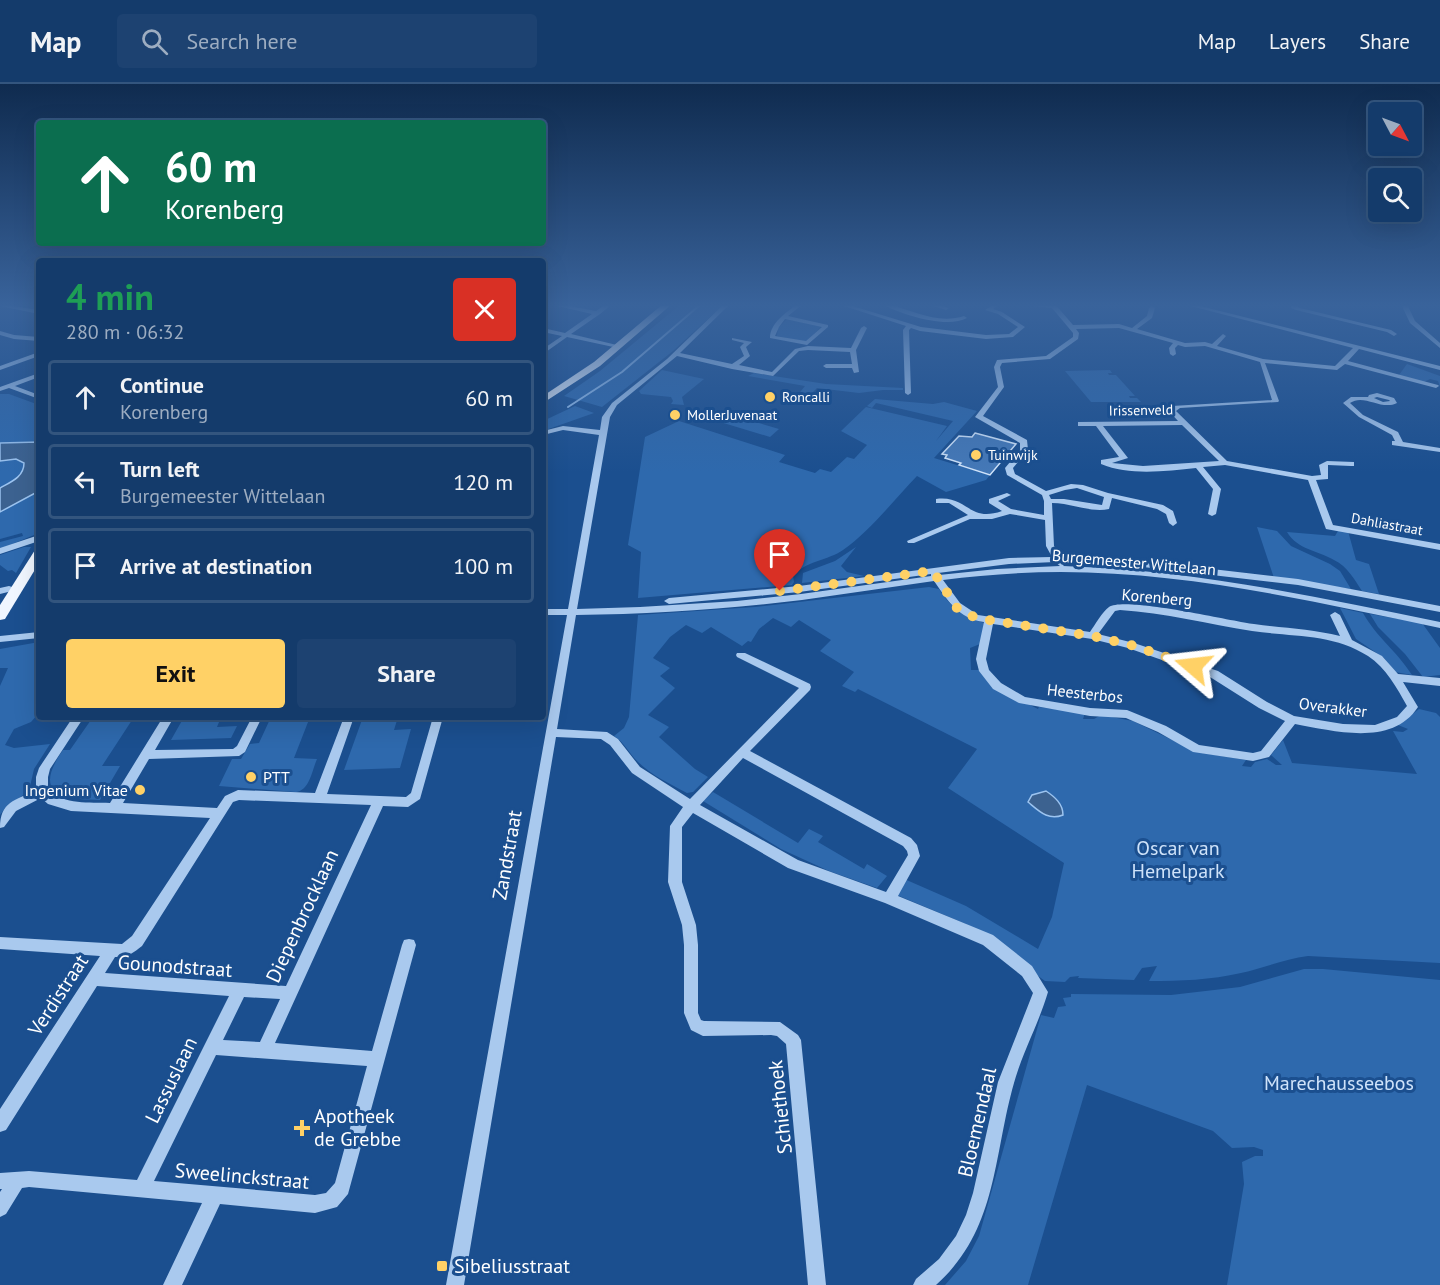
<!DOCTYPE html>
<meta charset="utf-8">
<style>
:root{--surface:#143b6b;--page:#1d4271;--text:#f1f3f6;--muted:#9dadc1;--line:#33557e;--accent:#ffd166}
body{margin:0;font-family:"PT Sans",sans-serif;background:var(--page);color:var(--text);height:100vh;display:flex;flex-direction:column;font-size:22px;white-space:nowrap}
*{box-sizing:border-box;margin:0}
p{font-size:20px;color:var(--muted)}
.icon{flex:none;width:33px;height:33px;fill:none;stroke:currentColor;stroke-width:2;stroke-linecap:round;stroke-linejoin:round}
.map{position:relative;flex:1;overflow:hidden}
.panel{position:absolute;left:36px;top:174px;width:510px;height:462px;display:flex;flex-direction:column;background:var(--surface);border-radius:6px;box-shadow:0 6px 24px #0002,0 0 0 2px var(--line)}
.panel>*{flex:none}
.hud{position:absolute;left:36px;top:36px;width:510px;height:126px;border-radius:6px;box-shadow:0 6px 24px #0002,0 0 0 2px var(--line);background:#0b6e4f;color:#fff;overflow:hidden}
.needle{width:39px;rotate:131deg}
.buttons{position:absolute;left:1368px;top:18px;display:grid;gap:12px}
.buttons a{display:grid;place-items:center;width:54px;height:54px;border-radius:6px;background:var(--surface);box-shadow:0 6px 24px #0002,0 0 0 2px var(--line);font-size:30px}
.pin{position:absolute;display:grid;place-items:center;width:51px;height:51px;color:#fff;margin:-62px -26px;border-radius:50% 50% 50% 0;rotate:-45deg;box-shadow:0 0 6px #0007}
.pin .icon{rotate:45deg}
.me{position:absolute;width:66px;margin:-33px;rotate:287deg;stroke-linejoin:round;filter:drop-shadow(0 0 4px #0008)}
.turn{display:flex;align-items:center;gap:21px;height:126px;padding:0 30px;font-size:27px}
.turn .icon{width:78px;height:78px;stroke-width:2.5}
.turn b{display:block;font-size:42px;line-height:51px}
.round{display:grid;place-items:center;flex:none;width:63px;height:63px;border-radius:6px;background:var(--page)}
.overview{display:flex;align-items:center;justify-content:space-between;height:102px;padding:0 30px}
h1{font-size:36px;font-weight:700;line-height:45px;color:#1e9e55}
.button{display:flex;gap:12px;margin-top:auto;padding:12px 30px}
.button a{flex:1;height:69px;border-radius:6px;background:var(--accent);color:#111;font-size:24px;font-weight:700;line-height:69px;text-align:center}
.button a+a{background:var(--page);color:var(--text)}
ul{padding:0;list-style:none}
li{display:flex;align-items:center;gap:18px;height:75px;margin:0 12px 9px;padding:0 18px;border:3px solid var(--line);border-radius:6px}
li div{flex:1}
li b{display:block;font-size:22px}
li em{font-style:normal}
header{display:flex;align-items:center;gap:36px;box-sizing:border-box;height:84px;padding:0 30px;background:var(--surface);border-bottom:2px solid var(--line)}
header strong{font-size:28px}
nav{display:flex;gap:33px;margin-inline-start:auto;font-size:21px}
.search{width:420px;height:54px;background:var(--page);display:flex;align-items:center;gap:15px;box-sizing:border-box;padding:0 21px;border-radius:6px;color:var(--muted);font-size:22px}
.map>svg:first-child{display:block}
.green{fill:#2e69ad}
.water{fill:#3c6290;stroke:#9cc4f0;stroke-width:1.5}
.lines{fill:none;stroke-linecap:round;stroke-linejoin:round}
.stream{stroke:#9cc4f0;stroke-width:2}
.building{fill:#4478b7;stroke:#cfe3fa;stroke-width:1.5}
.minor{fill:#a9c9ee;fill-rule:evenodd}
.major{fill:#f0f6ff;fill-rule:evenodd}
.route{stroke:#ffd166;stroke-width:10;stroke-dasharray:0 18}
.poi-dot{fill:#ffd166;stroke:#1b4f8f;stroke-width:2}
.labels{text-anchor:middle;stroke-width:6;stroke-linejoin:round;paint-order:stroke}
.far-poi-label{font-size:14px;fill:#fff;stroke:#1b4f8f;text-anchor:start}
.far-street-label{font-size:14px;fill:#fff;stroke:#1b4f8f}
.street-label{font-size:16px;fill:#fff;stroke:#1b4f8f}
.poi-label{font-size:16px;fill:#fff;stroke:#1b4f8f;text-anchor:start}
.near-park-label{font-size:20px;fill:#cfe3fa;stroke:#1b4f8f}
.near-street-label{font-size:20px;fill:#fff;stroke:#1b4f8f}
.near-poi-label{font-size:20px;fill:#fff;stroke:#1b4f8f;text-anchor:start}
</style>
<header>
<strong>Map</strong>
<div class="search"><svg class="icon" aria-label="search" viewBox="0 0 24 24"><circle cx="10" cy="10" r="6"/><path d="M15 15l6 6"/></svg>Search here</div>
<nav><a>Map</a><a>Layers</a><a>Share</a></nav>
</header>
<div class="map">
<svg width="1440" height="1201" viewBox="0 0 1440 1201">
<rect width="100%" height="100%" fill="#1b4f8f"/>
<!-- green -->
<g class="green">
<polygon points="681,220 724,220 673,267 602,323 564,312 600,287"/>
<polygon points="786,236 789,236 822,242 806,258 777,252 778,244"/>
<polygon points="1407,280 1440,292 1440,303 1438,297 1430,295 1424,298 1399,291"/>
<polygon points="662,286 704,295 682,313 684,321 671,320 673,317 671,313 641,310 639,307"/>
<polygon points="1110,286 1112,289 1108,289 1109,291 1116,291 1135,312 1129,312 1130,314 1137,314 1141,318 1091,318 1065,287"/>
<polygon points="754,289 826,300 903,304 903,306 883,306 859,309 817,304 807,314 797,312 805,302 748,292"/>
<polygon points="0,310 9,310 39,321 39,449 0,465 0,458 23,452 22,449 0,455"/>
<path d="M875,315L933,320L944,318L977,327L934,374L990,391L986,396L946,408L917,392C895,415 868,449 843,466C829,476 803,478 793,492L794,498L792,501L638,514L641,468L628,461L645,353L679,337L785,371L779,378L815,389L820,385L831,388L847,373L854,375L867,361L841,347L866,323L947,342L936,357L953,337L876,319L872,324L867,322Z"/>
<polygon points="575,322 594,329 543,347 543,337"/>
<polygon points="715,326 779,345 770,353 707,334"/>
<polygon points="1257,443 1277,447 1291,462 1330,480 1340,487 1351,505 1274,494"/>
<path d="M1338,447H1348L1356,476L1369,480L1379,510L1362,507C1354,495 1348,483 1334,476C1317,466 1298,466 1287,448L1335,452Z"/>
<polygon points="24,463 31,463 16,489 12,486 8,487 0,481 0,471"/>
<polygon points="856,463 841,482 847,488 864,492 802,499 803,489 835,477"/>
<path d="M929,503L939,505C951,523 963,534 985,539L980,560L970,564L971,586H981L1032,622L1038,625L1039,623L1085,629L1083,635H1094L1101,631L1133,637L1197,668L1246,676L1242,682L1251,683L1255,678L1267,675L1276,681H1282L1271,671L1283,656L1292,679L1417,690L1393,647L1403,648L1408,645L1398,641L1419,625L1436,629L1440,633V879L1308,872C1285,875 1264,884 1241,889C1211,896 1180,897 1149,897L1157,882L1142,884L1134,896L1078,894L1079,892L1070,893L1065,898L1045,897L966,840L892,809L902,794L966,822L1038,865L1052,833L1064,779L948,704L977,665L858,605L855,608L842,602L854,588L820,567L831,556L799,536L791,543L773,534L759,545L751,558L748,557L742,562L711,543L702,549L686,541L670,553L653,574L670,584L660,592L675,604L648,631L669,643L659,653L695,685L708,693L693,708L687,709C670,700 651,691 637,677C629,669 625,659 614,652L624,644L629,633L638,531L755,523Z"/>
<path d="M1340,524L1363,529C1377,554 1396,566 1412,591L1395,588L1384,574L1356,555Z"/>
<polygon points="1370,530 1422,539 1440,564 1440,591 1423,593 1405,570 1378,543"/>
<polygon points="39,558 37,631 31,638 14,645 5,661 14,664 50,660 34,685 29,707 6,723 0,731 0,602 8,584 0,584 0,565"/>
<path d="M93,633H134L102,682H120L100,716C59,716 33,709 63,666H70Z"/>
<polygon points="184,633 221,633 217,643 237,642 231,654 171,656"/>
<path d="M271,633H310L294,674L317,675C312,686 310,706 296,708L219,702L232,675H241L250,660L259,659Z"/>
<polygon points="363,633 398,633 394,646 411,645 400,684 344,686"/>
<polygon points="713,708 798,759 809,745 823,752 818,758 864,785 867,780 887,792 877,804 829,787 781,765 703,717"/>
<polygon points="1304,885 1323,885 1440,896 1440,1201 1227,1201 1244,1100 1242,1078 1255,1072 1263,1072 1263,1066 1254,1063 1232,1064 1213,1047 1087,1001 1028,1201 945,1201 966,1177 979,1152 1041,931 1054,934 1058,923 1066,922 1063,914 1071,913 1071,910 1171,911 1240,903"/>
</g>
<!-- water -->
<g class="water">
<path d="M39,358V407L0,428V404C11,398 24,393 24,379L16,375L0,377V359Z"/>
<path d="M1046,707C1055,713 1063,720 1063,731C1048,737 1039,727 1028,718L1032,711Z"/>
</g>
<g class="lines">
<!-- stream -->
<polyline class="stream" points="568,323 622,288 701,220"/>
</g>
<!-- building -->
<polygon class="building" points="975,349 1016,360 990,391 959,381 961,379 945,374 947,371 942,370 959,352 972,353"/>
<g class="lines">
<!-- minor -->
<g class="minor">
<polygon points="0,220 39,226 39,230 0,222"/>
<polygon points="549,220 559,220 596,227 606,220 612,220 600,230 571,250 621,262 618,264 567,253 543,270 543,265 562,252 543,248 543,244 565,249 592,230"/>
<path d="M724,220H730L680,269L732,280L744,272L740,263L744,259L732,256V254L752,258L746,263L750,272L739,281L772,288L795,265L808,262L851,264L861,244L864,242L867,244L856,266L859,288L854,289L852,284H826L823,282L826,280H852L850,268L808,266L799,267L773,292L732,285L677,272L617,321L610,333L577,525L640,523L737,517L801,510L931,492V490L799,508L669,520L664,517L669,514L799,502L1009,474L1052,473L1046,462L1045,436L1010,430L992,435H970L914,459H908L907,457L968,431L949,419H936V415C968,411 968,439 1002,427L989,419V415L1007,409L1011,411L998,417L1011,425L1044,431V417L1042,411L1007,391L1005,384L1020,366V359L975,333L998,303L994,283L997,276L1046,272L1073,253V249L1052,224L1034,222L1031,220H1055L1073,241L1119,240L1132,244L1147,232L1149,224L1152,222L1155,224L1152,234L1137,245L1185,259L1205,258L1212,260L1223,250L1226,252L1217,262L1263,275L1335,282L1353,264L1183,220H1192L1440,282V286L1359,265L1348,277L1438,301L1439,302L1436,304L1345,280L1337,286L1265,279L1279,317L1278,318L1180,324L1176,327L1227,377L1312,392L1321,391L1319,381L1327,377L1354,378V382H1351L1328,381V395L1316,396L1333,441L1440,460V466L1326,445L1308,396L1225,381L1203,383L1221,405L1216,430L1212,432L1208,430L1213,405L1196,384C1166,387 1130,392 1101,380V376L1119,373L1096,342H1078V338L1178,337L1169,327L1172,322L1272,316L1260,278L1205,262L1185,263L1178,261L1175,264L1176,270L1173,272L1170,270L1169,264L1173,259L1119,244L1076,245L1079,249L1078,255L1050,275L1002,279L1000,283L1004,303L983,332L1027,356L1028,366L1013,384L1015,390L1046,407L1071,400L1083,401L1108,409L1163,421L1173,427L1177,439L1173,442L1169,439L1166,430L1157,425L1112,414L1109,425C1091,429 1071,419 1052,419L1054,462L1061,472L1126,475L1298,495L1440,522V528L1298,501L1126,481L1064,478L1065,480L1063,482C1191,486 1315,512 1440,538V544C1315,518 1189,488 1061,488C1022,488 982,491 943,496L960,519L978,531L1090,548C1094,542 1103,527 1109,523C1125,512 1230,537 1254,540C1283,544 1312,545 1340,552L1330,531L1335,528L1340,531L1352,556L1382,572L1398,590L1440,594V602L1403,598L1418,623C1392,663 1334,647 1295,640L1269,673L1253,677L1193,668L1158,648L1126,634L1090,632L1019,619L993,605L979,587L976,575L984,538C959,535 947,516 934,497C890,503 846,510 802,516C727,525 652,530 576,531L557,645L607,648L618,655L640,683L690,715L799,604L737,573L736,571L737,569H745L810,600L811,603L810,606L750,667L911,754L917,761L920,772L898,812L993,851L1032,882L1048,908C1039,939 1023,967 1014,999C993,1072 998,1146 936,1201H913L916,1195L939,1175L956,1152L966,1131L973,1109L998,998L1033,909L1022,892L983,861L885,819L788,784L693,729L682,743V798L696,841L698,861V929L701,936L704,937L780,938L798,951L801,956L826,1201H808L786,960L777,952L771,951L703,952L691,946L684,929V861L682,841L668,798L670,742L683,723L632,689L610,661L601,655L556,653L464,1201H446L567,531H543V525H568L599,351L563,346L543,351V347L563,342L600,346L602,333L612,319L667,275ZM1182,341L1219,377L1143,382L1112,379L1128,374L1103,342ZM1077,404L1104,413L1102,421L1064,415H1051L1049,411L1065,406ZM1055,478L1060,482L997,485L939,491L938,489L1009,480ZM1120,526C1165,529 1208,540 1252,547C1291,553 1333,549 1368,572C1386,584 1397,604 1407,622L1397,633L1375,641L1343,640L1294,632L1267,618L1218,587L1134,559L1098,550L1115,527ZM993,540L1092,555L1128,564L1210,593L1259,624L1285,637L1261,667L1253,669L1199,661L1166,642L1127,626L1090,624L1025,613L1001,599L989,586L986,575ZM743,674L903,762L907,767L908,771L886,808L798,776L700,721Z"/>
<path d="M797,220H803L788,232L828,241V243L807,261L770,254C770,239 786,229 797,220ZM785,235L822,243L806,257L775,252L779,243Z"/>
<polygon points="838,220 846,220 921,243 986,251 1009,250 1018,243 998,230 985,226 994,220 1000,220 993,225 1002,228 1025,243 1013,253 986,255 920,247 911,244 909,246 911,309 908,311 905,309 903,246 906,242"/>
<path d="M882,220H890C914,228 939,240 964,232L967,234C947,245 902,231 882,220Z"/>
<polygon points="927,220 936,220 949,224 946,226"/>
<polygon points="1291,220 1297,220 1296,222 1300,224 1391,246 1397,250 1394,252 1387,248 1296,226 1291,224"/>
<polygon points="1401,220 1407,220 1415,237 1440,259 1440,264 1410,239"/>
<polygon points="0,247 14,251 39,253 39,257 14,255 0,251"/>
<polygon points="39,268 39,272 0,286 0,282"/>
<polygon points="39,289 39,293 15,302 39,311 39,315 9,304 0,307 0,303"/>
<path d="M1377,309L1394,314L1397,319C1381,327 1364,309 1350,319L1363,331L1398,348L1403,358L1440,364V368L1392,361V357H1395L1392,351L1359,333L1343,319L1351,313H1368L1369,311ZM1377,313L1389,316L1390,317L1383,318L1374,314Z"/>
<polygon points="39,451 39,457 0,470 0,464"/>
<polygon points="9,502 12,503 14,505 12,507 0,510 0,504"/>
<polygon points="39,548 39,554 0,558 0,552"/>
<path d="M73,633H84L50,685L48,693V706C65,721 89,718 110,719L163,633H174L155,666L233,665L237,662L252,633H262L245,668L239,672L149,675L123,719L217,724L225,712L238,706L315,709L344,633H354L327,710L406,713L411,709L433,633H443L420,715L408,723L383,722L275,959L372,967L402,861L404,856L409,855L414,856L416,861L348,1110L337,1123L315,1129L220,1120L182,1201H163L202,1119L29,1103L22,1104L6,1130L0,1133V1108L2,1105H0V1089L29,1087L137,1096L229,912L97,902L6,1046L0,1048V1025L100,872L0,865V853L122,860L132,852L210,734L71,727L48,720L41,714L16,727L4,743L0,744C0,717 15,717 36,706V693L39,684ZM239,716L371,721L286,902L105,889L115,873C127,874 133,869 142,862L233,718ZM244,913L280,915L260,958L223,956ZM216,971L367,982L335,1099L326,1109L315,1111L154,1097Z"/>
</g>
<!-- major -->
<g class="major">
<polygon points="663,220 672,220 600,282 543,319 543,312 594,278"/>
<polygon points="39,465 39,479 5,535 0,536 0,521 35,466"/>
</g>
</g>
<!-- sky -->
<linearGradient id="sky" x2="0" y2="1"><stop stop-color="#0f2b4f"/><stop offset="0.57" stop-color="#39639b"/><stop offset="1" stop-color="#39639b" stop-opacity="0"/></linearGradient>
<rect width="1440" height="388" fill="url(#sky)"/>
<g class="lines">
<!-- route -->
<polyline class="route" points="780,507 933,487 957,524 976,534 1092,552 1131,561 1193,582"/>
</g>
<!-- markers -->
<g class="poi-dot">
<circle cx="770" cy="313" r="6"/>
<circle cx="675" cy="331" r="6"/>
<circle cx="976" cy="371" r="6"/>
<circle cx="251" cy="693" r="6"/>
<circle cx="140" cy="706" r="6"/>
<path d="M299 1035h6v6h6v6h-6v6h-6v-6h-6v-6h6z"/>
<rect x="436" y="1176" width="12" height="12" rx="3"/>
</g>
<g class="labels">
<!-- far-poi labels -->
<g class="far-poi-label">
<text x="782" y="318">Roncalli</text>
<text x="687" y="336">MollerJuvenaat</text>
<text x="988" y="376">Tuinwijk</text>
</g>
<!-- far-street labels -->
<g class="far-street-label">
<text transform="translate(1141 326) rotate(-1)" y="5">Irissenveld</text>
<text transform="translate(1387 440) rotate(10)" y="5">Dahliastraat</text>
</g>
<!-- street labels -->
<g class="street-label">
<text transform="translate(1134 478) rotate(5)" y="6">Burgemeester Wittelaan</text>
<text transform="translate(1157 513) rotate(5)" y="6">Korenberg</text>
<text transform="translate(1085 609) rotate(6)" y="6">Heesterbos</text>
<text transform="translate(1333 623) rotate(7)" y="6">Overakker</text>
</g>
<!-- poi labels -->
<g class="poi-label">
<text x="263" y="699">PTT</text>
<text x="128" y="712" text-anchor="end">Ingenium Vitae</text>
</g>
<!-- near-park labels -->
<g class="near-park-label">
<text x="1178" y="771">Oscar van<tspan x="1178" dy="23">Hemelpark</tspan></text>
<text x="1339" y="1006">Marechausseebos</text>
</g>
<!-- near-street labels -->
<g class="near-street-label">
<text transform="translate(507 771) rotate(-80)" y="7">Zandstraat</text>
<text transform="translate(302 832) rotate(-65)" y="7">Diepenbrocklaan</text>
<text transform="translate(175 882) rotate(4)" y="7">Gounodstraat</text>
<text transform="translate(58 911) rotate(-57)" y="7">Verdistraat</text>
<text transform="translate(171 996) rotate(-64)" y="7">Lassuslaan</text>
<text transform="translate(780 1023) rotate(-96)" y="7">Schiethoek</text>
<text transform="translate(977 1038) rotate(-77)" y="7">Bloemendaal</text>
<text transform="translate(242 1092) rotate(5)" y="7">Sweelinckstraat</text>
</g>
<!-- near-poi labels -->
<g class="near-poi-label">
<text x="314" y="1039">Apotheek<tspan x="314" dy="23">de Grebbe</tspan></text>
<text x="454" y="1189">Sibeliusstraat</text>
</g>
</g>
</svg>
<div class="buttons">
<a><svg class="needle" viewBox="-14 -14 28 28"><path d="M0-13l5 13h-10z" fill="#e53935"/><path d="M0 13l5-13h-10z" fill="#9dadc1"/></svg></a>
<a><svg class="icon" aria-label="search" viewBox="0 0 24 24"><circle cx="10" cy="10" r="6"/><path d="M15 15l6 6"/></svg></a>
</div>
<div class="pin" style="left:780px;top:507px;background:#d93025"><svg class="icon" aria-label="arrive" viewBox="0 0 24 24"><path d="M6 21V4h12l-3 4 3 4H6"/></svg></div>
<svg class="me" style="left:1193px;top:582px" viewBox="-20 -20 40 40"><path d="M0-17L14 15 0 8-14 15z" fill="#ffd166" stroke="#fff" stroke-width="4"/></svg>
<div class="hud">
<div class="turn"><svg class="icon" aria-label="ahead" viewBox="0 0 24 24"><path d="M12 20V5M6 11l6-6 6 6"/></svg><div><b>60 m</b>Korenberg</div></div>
</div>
<section class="panel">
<div class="overview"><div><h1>4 min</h1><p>280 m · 06:32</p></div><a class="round" style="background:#d93025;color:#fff"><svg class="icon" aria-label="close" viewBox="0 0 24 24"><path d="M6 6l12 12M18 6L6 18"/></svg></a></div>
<ul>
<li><svg class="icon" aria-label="ahead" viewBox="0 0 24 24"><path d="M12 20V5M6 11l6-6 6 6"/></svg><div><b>Continue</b><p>Korenberg</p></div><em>60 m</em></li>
<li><svg class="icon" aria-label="left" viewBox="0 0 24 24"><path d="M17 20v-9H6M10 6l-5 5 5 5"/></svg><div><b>Turn left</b><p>Burgemeester Wittelaan</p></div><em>120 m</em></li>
<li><svg class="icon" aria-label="arrive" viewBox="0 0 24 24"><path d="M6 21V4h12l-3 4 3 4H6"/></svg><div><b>Arrive at destination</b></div><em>100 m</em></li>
</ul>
<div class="button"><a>Exit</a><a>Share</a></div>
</section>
</div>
